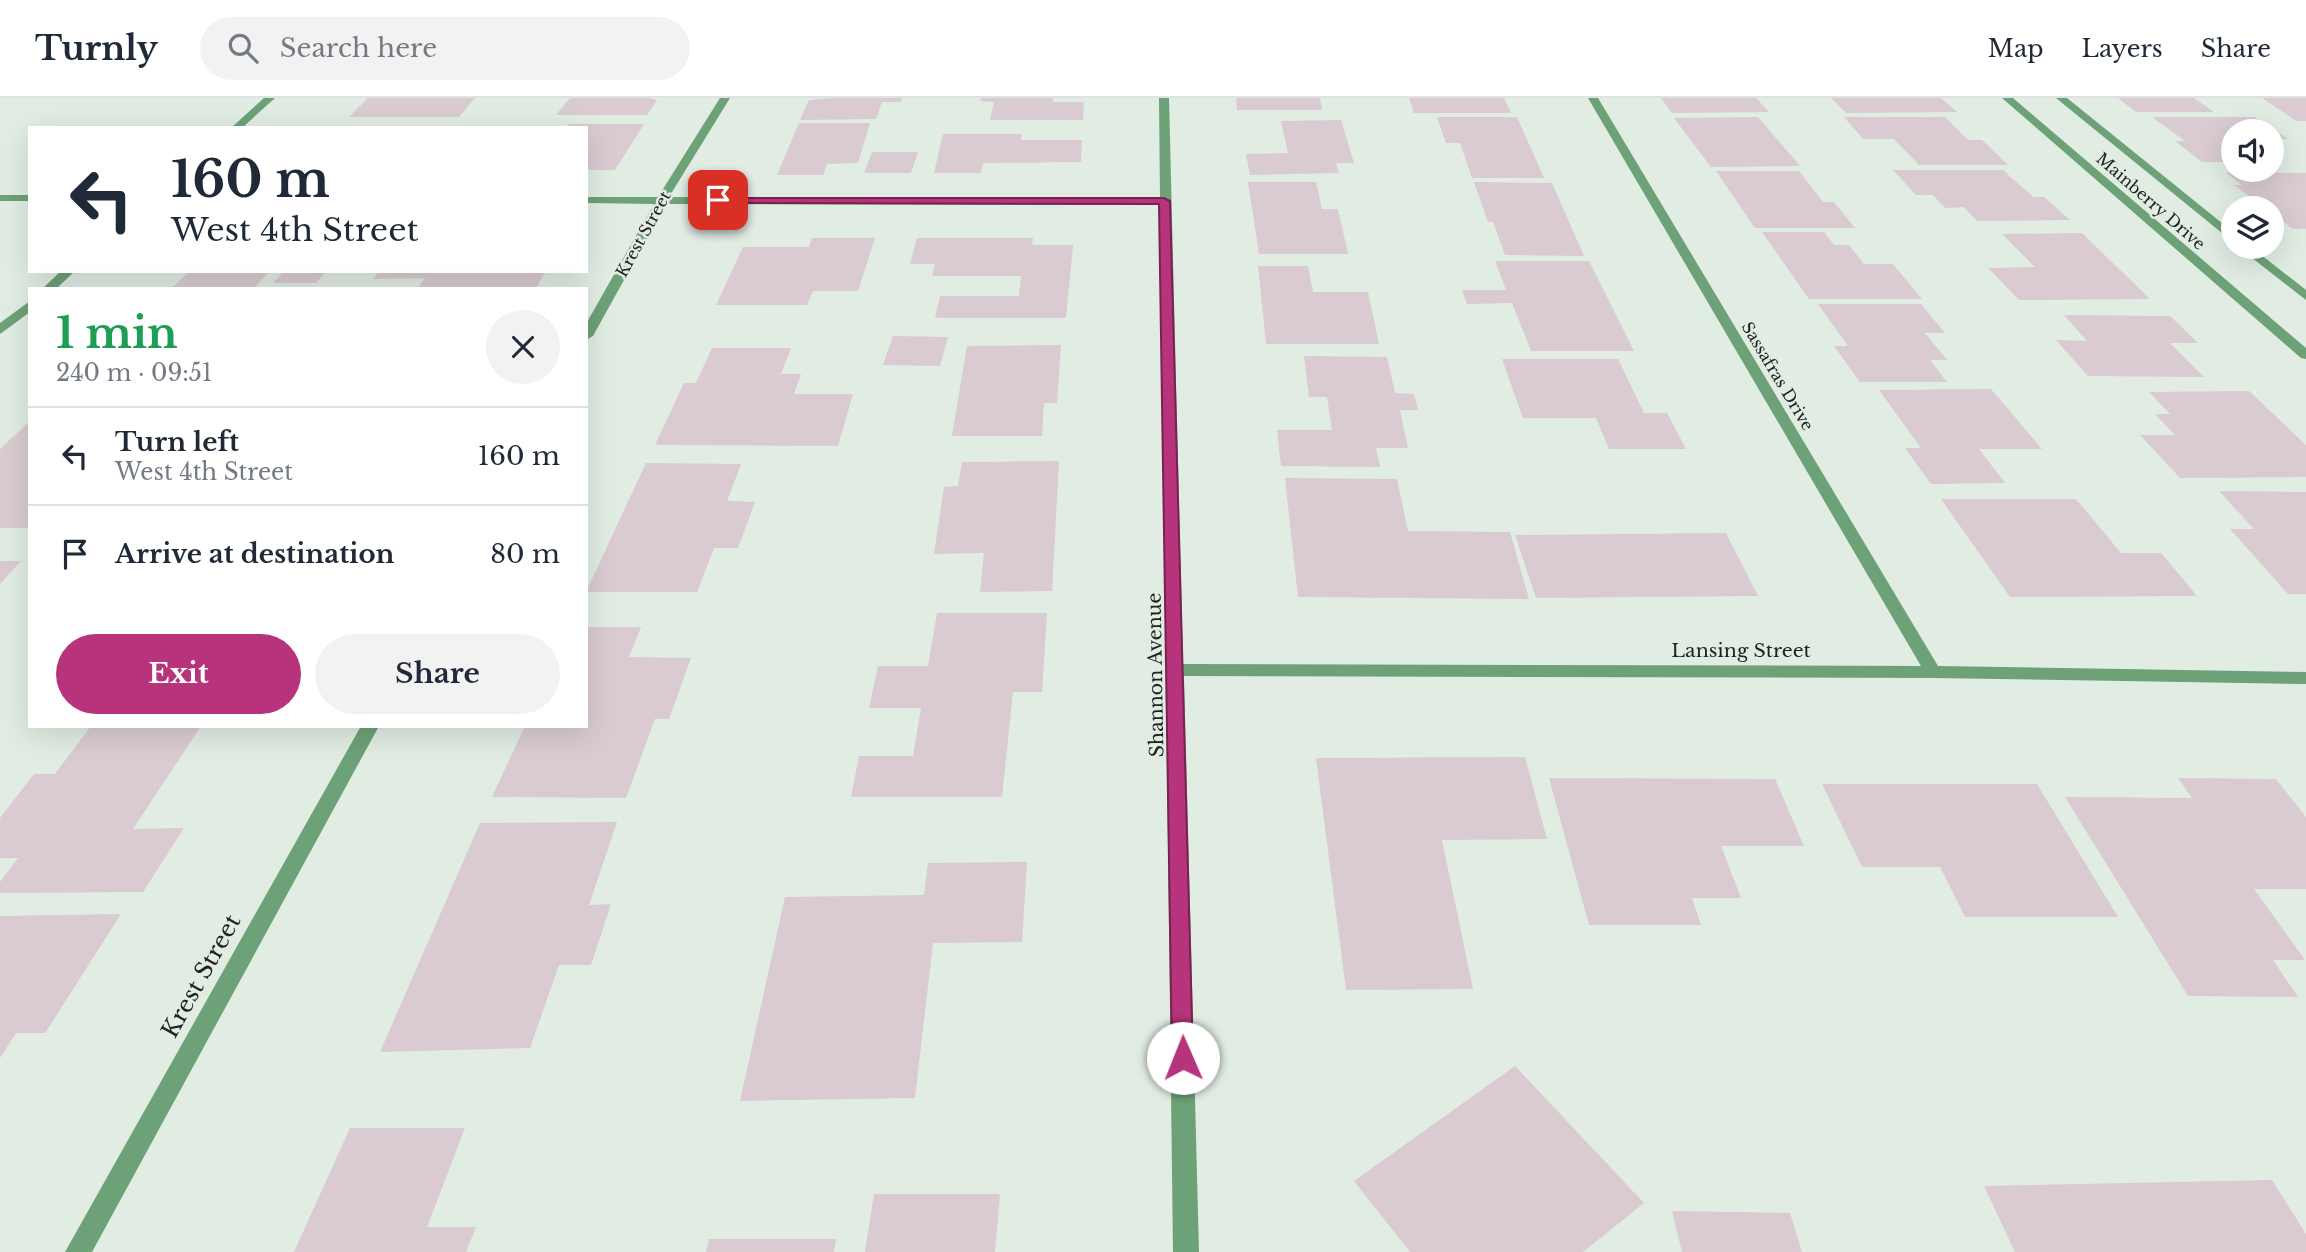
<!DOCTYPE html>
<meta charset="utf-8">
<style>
:root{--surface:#fff;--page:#f2f2f3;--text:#1f2937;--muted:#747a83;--line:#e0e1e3;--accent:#b7347c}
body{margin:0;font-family:"Libre Baskerville",serif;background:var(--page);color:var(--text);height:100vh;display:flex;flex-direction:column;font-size:26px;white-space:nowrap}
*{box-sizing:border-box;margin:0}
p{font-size:23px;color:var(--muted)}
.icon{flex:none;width:38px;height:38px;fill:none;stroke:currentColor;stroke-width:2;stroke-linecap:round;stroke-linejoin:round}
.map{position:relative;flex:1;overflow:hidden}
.details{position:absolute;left:28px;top:189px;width:560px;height:441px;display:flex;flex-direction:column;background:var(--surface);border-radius:0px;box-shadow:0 7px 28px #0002}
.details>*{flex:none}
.top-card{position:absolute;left:28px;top:28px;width:560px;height:147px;border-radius:0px;box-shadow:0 7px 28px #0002;background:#fff;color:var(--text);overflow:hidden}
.buttons{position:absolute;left:2221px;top:21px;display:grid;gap:14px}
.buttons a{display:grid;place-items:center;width:63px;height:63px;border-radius:50%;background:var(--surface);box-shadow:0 7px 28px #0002;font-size:35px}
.pin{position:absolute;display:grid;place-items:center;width:60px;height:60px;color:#fff;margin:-30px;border-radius:14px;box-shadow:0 4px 10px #0006}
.me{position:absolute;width:77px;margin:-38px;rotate:359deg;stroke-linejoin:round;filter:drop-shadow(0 0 5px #0008)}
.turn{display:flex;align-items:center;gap:24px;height:147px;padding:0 28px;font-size:32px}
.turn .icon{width:91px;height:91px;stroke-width:2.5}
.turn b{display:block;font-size:49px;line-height:60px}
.round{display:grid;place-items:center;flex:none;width:74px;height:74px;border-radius:37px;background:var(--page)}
.overview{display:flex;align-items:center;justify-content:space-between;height:119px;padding:0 28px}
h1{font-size:42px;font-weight:700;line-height:52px;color:#1e9e55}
.button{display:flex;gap:14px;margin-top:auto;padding:14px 28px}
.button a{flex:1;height:80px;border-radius:42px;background:var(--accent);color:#fff;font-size:28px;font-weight:700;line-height:80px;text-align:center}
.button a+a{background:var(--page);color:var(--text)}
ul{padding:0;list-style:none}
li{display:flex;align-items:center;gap:21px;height:98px;padding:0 28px;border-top:2px solid var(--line)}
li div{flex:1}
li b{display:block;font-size:26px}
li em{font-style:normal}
header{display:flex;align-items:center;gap:42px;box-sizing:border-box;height:98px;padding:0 35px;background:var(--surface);border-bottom:2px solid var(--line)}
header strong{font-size:33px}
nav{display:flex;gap:38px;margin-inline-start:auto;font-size:24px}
.search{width:490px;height:63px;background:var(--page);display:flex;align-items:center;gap:18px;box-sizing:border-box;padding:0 24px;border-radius:38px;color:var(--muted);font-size:26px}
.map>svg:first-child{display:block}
.building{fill:#d9cbd1}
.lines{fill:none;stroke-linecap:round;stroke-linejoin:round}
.street{fill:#6da177;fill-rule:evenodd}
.route{fill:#b7347c;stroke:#772251;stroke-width:2}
.labels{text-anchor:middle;stroke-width:5;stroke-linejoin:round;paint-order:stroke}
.far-street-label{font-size:16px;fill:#202421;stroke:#e1ece3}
.street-label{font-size:19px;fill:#202421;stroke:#e1ece3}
.near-street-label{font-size:23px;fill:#202421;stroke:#e1ece3}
</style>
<header>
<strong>Turnly</strong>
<div class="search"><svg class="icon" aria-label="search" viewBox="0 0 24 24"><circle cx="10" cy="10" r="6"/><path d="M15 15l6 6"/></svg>Search here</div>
<nav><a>Map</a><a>Layers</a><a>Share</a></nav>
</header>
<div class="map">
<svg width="2306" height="1154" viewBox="0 0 2306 1154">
<rect width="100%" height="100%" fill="#e1ece3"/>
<!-- building -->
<g class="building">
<polygon points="368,0 475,0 459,19 349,19"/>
<polygon points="570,0 649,0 657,2 647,17 556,17"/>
<polygon points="836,0 902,0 901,4 882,4 876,21 800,22 809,2"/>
<polygon points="981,0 1053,0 1053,4 1084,4 1083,22 990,22 994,4 980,3"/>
<polygon points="1236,0 1320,0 1322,12 1237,12"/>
<polygon points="1409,0 1504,0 1511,15 1414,15"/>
<polygon points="1661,0 1756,0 1769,14 1672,15"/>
<polygon points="1831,0 1941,0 1957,14 1846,15"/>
<polygon points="2118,0 2194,0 2214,14 2136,14"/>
<polygon points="2262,0 2306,0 2306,23 2296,23"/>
<polygon points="1437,19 1517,19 1544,80 1472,80 1460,45 1446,45"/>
<polygon points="1758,19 1800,68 1711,69 1674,20"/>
<polygon points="1844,19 1945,19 1968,42 1982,42 2008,67 1919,67 1894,41 1863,41"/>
<polygon points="2152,19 2255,19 2288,41 2272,41 2272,33 2233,33 2233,64 2202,64 2175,43 2185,43"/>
<polygon points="1341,22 1354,65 1336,65 1339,75 1250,77 1246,56 1288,55 1281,23"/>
<polygon points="799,25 870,25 858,65 827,66 823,77 777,77"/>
<polygon points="569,26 644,26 615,72 586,72 586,30 566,30"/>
<polygon points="943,36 1022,36 1021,42 1082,42 1081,64 983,65 981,75 934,75"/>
<polygon points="872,54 918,54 911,75 864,75"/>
<polygon points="1893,72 2003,72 2033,99 2044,99 2070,122 1977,123 1964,109 1945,110 1933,97 1916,97"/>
<polygon points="1716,73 1799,73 1823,104 1834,104 1855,130 1755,130"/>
<polygon points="2226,75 2306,75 2306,131 2293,131 2272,115 2272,110 2265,110 2234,87 2242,87"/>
<polygon points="1248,84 1316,84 1322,111 1338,111 1348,156 1259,156"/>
<polygon points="1474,84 1552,85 1584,158 1505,157 1493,124 1488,124"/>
<polygon points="1762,134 1824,134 1834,147 1849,147 1864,166 1893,166 1922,201 1809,201"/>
<polygon points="2082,135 2150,201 2019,202 1988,170 2035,169 2002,136"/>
<polygon points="812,140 875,140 858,193 813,193 807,207 716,207 743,149 809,149"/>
<polygon points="917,140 1033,140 1032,147 1073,147 1066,220 935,220 940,198 1019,198 1021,178 932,178 935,166 910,166"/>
<polygon points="1495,163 1589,163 1634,253 1531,253 1512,205 1467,206 1462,192 1506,192"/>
<polygon points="1258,168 1308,168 1313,194 1368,194 1379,246 1266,246"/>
<polygon points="190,173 238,174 269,174 253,191 171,191"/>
<polygon points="284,173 326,173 316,185 273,185"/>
<polygon points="379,173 546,173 536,190 465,191 417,191 425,180 373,181"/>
<polygon points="1818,206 1921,206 1945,235 1925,235 1947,262 1930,262 1947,284 1860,284 1834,248 1848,248"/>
<polygon points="2064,217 2170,218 2198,245 2170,245 2204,279 2088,278 2056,242 2087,243"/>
<polygon points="893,238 948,239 940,268 883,267"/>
<polygon points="1061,247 1057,305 1044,305 1042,338 952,338 967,248"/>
<polygon points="712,250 791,250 781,276 801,276 794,296 853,296 838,348 655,347 684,285 696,285"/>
<polygon points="1304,258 1387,259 1395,295 1414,296 1418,312 1400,312 1408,350 1376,350 1380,369 1281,368 1277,332 1332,332 1327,299 1309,299"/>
<polygon points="1502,261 1618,261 1644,315 1667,315 1686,351 1609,351 1596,320 1523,320"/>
<polygon points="1991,291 2042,351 1979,351 2005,385 1931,386 1905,350 1921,350 1879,292"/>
<polygon points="2249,293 2306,347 2306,379 2180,380 2140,337 2175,337 2155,316 2170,316 2149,294"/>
<polygon points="30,323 30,430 0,430 0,351"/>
<polygon points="1059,363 1052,493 980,494 984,455 934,456 944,389 958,388 962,364"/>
<polygon points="646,365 741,366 727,403 755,404 738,450 714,450 697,494 586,494"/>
<polygon points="1285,380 1397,381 1408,433 1510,434 1529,501 1298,499"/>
<polygon points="2219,393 2306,394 2306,496 2288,496 2230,431 2254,431"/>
<polygon points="1941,401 2076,401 2121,455 2161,455 2197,498 2010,499"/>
<polygon points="1726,435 1758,498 1536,500 1515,437"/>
<polygon points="0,463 21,463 0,486"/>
<polygon points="937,515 1047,515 1042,594 1013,594 1002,699 851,699 859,658 913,658 921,610 869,610 878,568 928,568"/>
<polygon points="586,529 641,529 629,559 691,560 669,621 655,621 626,700 492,699 525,628 586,628"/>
<polygon points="91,628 201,628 133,731 184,730 143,794 0,795 0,784 18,760 0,760 0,720 34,676 55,676"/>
<polygon points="1525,659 1547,741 1442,742 1473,891 1346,892 1316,660"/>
<polygon points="1549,680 1775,681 1804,748 1721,748 1741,800 1692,800 1701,827 1589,827"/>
<polygon points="2178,680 2276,681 2306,719 2306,791 2254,791 2305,862 2273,862 2298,899 2188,898 2065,699 2192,700"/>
<polygon points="1822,686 2037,686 2118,819 1965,819 1940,769 1862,769"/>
<polygon points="617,724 589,807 611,806 591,867 559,867 530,950 380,954 480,725"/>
<polygon points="1027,764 1022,844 933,845 915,1000 740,1003 785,799 924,797 928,765"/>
<polygon points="121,816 45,935 16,935 0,960 0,818"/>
<polygon points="1515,968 1644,1105 1583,1154 1410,1154 1354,1083"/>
<polygon points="350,1030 465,1030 427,1129 476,1129 466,1154 294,1154"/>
<polygon points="2272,1082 2306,1136 2306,1154 2015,1154 1984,1088"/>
<polygon points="874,1096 1000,1096 995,1154 865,1154"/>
<polygon points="1672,1113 1790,1115 1802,1154 1682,1154"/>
<polygon points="709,1141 836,1141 834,1154 706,1154"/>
</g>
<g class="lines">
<!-- street -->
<g class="street">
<polygon points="264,0 275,0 242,30 231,30"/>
<polygon points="720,0 730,0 669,99 1160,101 1159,0 1169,0 1183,566 1921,568 1588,0 1598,0 1938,568 2306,574 2306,586 1933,580 1184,578 1199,1154 1173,1154 1160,107 666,106 593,238 586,242 586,226 654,106 586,105 586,99 658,99"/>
<polygon points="2002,0 2013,0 2306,250 2306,261 2301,260"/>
<polygon points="2056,0 2067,0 2233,134 2233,144"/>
<rect x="0" y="97" width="30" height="6"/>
<polygon points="2238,149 2251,149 2306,192 2306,202"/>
<polygon points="61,173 75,173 56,191 42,191"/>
<polygon points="30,203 30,214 0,236 0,225"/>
<polygon points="361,628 379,628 92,1154 65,1154"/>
</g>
</g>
<!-- route -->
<polygon class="route" points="714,100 1164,100 1170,103 1193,960 1190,967 1183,969 1175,967 1172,960 1159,106 718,105 714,105"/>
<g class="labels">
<!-- far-street labels -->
<g class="far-street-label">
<text transform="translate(2151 103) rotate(41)" y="6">Mainberry Drive</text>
<text transform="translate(643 136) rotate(-61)" y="6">Krest Street</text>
<text transform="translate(1778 278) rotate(59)" y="6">Sassafras Drive</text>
</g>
<!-- street labels -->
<g class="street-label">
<text x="1741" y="559">Lansing Street</text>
<text transform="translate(1155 577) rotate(-91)" y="7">Shannon Avenue</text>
</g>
<!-- near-street labels -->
<g class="near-street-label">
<text transform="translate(201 878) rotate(-61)" y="8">Krest Street</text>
</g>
</g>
</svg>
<div class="buttons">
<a><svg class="icon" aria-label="sound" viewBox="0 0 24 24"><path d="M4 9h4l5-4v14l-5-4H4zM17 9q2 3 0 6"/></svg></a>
<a><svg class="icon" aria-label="layers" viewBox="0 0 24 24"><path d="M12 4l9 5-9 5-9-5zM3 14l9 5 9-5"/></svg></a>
</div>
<div class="pin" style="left:718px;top:102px;background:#d93025"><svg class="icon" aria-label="arrive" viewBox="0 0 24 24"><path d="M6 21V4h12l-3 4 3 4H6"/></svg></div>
<svg class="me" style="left:1183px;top:960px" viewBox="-20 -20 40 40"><circle r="19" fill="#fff"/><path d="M0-13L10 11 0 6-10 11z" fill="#b7347c"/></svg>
<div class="top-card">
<div class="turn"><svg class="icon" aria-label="left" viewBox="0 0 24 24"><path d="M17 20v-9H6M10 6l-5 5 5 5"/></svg><div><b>160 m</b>West 4th Street</div></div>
</div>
<section class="details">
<div class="overview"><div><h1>1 min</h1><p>240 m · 09:51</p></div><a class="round"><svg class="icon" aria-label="close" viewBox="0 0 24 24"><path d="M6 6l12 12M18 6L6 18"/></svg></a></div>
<ul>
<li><svg class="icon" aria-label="left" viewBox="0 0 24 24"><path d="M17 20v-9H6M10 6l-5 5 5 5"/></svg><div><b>Turn left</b><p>West 4th Street</p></div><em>160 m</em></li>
<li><svg class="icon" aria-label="arrive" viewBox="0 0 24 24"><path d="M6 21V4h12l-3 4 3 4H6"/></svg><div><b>Arrive at destination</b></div><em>80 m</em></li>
</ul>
<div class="button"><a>Exit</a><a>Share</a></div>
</section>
</div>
